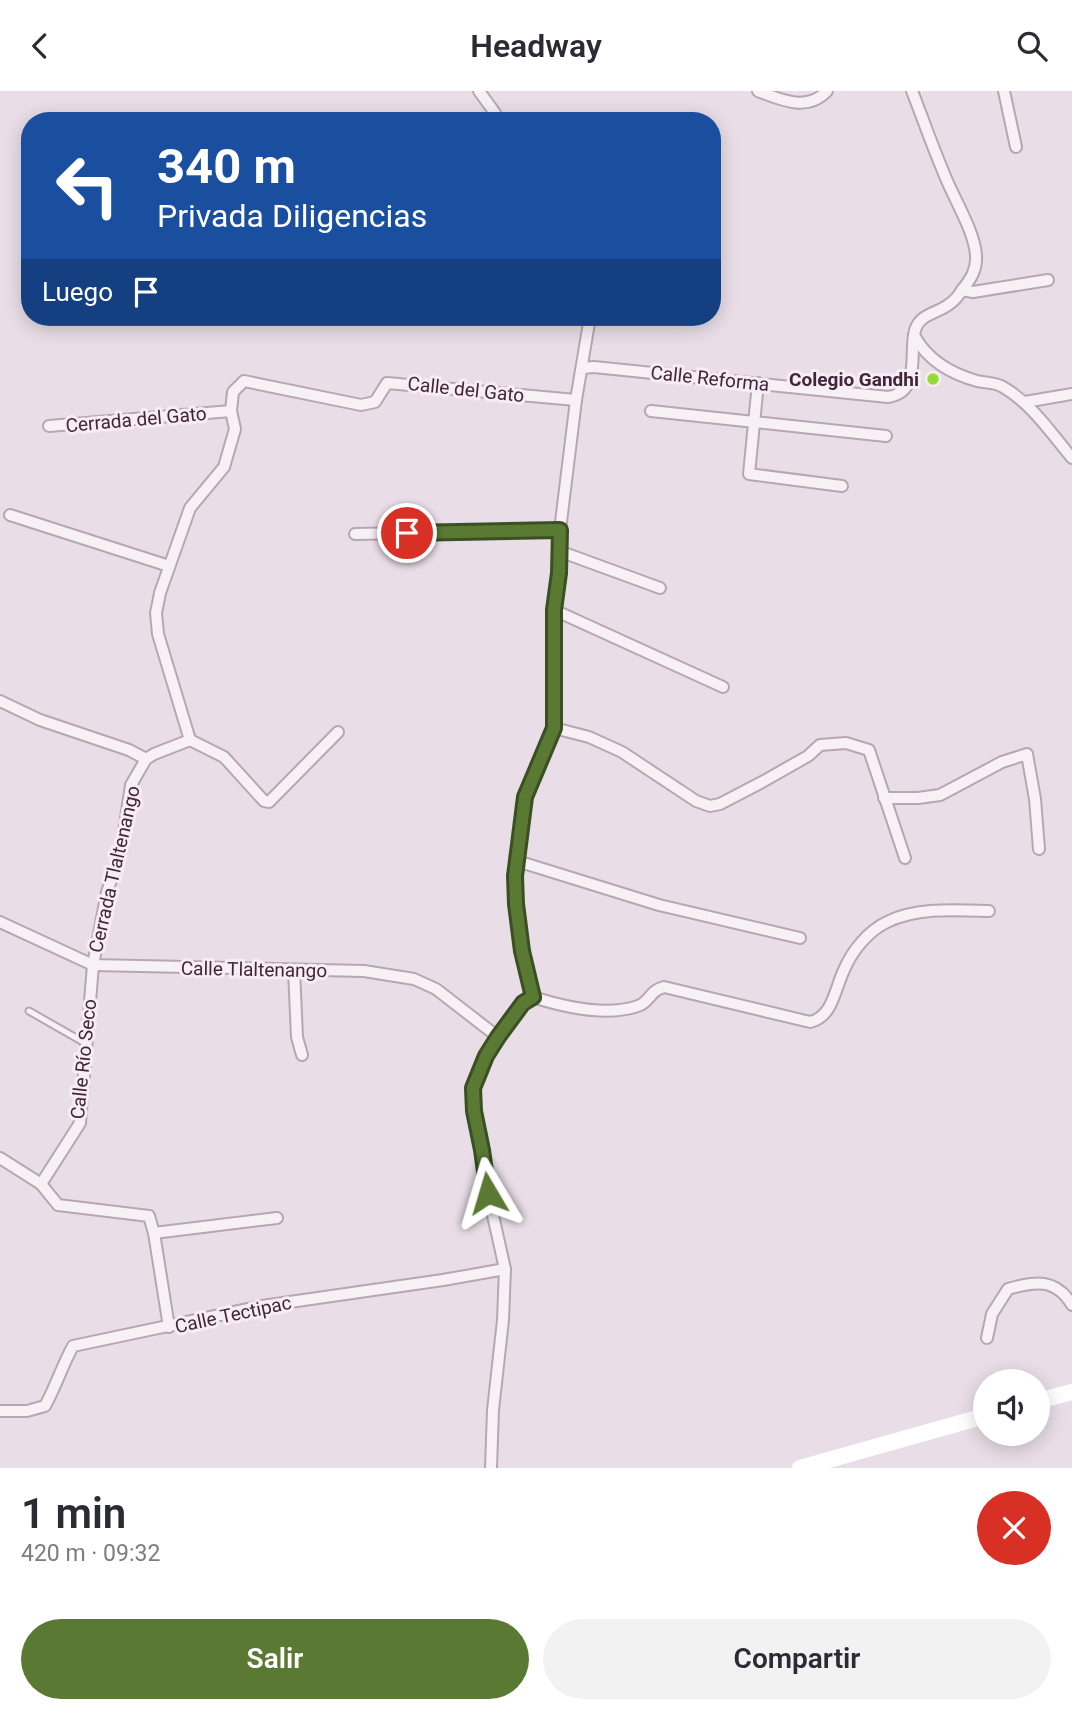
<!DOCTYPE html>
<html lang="es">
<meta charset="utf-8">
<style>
:root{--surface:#fff;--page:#f2f2f3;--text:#2b2b33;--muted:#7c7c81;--accent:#5a7a34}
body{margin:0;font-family:Roboto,sans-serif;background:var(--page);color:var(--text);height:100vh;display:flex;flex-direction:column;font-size:26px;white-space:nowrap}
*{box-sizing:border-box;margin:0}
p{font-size:23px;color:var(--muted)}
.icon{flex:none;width:38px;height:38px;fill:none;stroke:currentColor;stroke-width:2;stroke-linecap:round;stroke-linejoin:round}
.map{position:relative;height:1377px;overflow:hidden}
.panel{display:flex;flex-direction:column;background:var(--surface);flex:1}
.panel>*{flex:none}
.top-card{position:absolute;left:21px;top:21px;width:700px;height:214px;border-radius:28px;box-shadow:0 4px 18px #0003;background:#1a4fa0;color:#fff;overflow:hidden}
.fabs{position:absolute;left:973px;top:1278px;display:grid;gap:14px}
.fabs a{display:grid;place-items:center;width:77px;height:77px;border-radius:50%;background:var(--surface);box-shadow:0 4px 18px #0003;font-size:35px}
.pin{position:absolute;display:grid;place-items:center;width:60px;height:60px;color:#fff;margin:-30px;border:4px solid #fff;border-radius:50%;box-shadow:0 2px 7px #0007}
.me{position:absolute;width:77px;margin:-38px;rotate:353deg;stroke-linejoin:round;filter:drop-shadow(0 0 5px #0008)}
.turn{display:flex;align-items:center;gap:24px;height:147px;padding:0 21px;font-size:32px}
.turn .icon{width:91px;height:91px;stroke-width:2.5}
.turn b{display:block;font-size:49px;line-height:60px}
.then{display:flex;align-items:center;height:66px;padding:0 21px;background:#0003;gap:14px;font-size:26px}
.round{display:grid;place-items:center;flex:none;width:74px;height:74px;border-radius:37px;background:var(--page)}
.summary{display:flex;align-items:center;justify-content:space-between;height:119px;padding:0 21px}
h1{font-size:42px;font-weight:600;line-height:52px}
.action{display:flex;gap:14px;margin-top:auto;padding:14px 21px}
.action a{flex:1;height:80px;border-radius:42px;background:var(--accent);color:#fff;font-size:28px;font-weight:600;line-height:80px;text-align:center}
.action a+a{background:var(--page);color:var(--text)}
header{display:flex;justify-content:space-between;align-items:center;height:91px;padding:0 21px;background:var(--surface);font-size:32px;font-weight:600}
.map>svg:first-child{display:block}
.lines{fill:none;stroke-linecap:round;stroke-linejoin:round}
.service-casing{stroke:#b7a6b3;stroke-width:9}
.minor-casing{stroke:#b7a6b3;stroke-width:14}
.service{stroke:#f7f1f5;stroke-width:5}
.minor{stroke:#f7f1f5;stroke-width:10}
.secondary{stroke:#fff;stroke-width:16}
.route-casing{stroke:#3a4f22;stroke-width:18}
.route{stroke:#5a7a34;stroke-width:12}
.poi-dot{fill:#94db35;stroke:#f6edf5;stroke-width:2.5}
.labels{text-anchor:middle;stroke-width:6;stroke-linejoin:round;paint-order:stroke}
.street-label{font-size:19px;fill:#41253b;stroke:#f6edf5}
.poi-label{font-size:19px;font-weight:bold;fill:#41253b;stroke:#f6edf5;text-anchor:end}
</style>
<header><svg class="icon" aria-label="back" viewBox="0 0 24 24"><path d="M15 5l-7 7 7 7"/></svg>Headway<svg class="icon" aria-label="search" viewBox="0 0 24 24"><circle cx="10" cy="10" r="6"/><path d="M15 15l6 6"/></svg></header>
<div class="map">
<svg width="1072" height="1377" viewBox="0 0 1072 1377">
<rect width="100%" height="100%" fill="#e9dee7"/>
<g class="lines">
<!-- service casing -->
<g class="service-casing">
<polyline id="service" points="29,920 85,952"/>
</g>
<!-- minor casing -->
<g class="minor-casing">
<g id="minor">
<polyline points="479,0 495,22"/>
<path d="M758,0C781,9 807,21 827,0"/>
<polyline points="1004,0 1016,56"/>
<polyline points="962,199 973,201 1048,189"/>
<path d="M915,246C928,269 952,283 977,290C985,292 995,291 1003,296C1032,313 1051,342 1072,367"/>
<path d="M582,277L594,276L888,306C920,301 910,267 914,244C917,223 934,224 948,214C953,211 959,204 962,199C971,188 977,178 976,165C975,141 954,108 945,85C933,57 923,28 912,0"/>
<polyline points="758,292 749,383 842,395"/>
<polyline points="1025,311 1072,303"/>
<polyline points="651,320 886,345"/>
<polyline points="49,335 231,320 233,301 244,290 361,314 375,311 387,292 576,309"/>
<polyline points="10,424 169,475"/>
<polyline points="355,443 560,439"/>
<polyline points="559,460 660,497"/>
<polyline points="554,519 723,596"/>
<polyline points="0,610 40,629 129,659 146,668"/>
<polyline points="554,637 589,646 622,661 696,710 710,715 720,713 764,690 808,665 820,654 846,652 869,659 905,767"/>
<polyline points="190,649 224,666 264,710 269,711 338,641"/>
<polyline points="884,707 918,707 940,704 1002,671 1027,663 1035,708 1039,758"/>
<polyline points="517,770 659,814 800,847"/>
<polyline points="0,831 93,874 364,880 414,888 436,898 498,946"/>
<polyline points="294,879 297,946 302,964"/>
<polyline points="533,906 522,860 516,813 515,785 525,706 554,637 554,519 559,482 560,439 576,309 590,226 586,226"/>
<path d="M533,906C564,916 606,926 638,915C650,911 650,899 664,896L810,931C833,926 835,897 844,879C852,860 868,840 887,831C917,816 957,819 989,820"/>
<polyline points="0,1067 41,1093 58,1114 149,1125 154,1142 169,1236"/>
<polyline points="41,1093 80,1032 93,874 107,801 121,760 131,694 146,668 154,663 190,649 158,543 156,522 160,502 190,417 224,376 235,338 231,320"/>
<polyline points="154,1142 277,1127"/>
<path d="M987,1247L992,1223L1008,1198C1035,1190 1056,1187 1072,1214"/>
<path d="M0,1320H27L45,1315C56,1295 62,1275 73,1255L262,1215L443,1189L505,1178"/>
<polyline points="491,1377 493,1319 503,1229 505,1178 488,1102 482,1059 474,1020 473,997 486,965 498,946 523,913 533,906"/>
</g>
</g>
<!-- service -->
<use href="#service" class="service"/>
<!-- minor -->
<use href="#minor" class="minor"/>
<!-- secondary -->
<g class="secondary">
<polyline points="1038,1310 1072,1301"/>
<polyline points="800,1377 985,1325"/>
</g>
</g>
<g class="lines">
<!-- route casing -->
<g class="route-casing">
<polyline id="route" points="407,442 560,439 559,482 554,519 554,637 525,706 515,785 516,813 522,860 533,906 523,912 498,946 486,965 473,997 474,1020 482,1059 488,1102"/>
</g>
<!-- route -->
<use href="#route" class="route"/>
</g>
<!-- markers -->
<circle class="poi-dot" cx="933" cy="288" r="7"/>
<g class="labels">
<!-- street labels -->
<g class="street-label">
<text transform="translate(710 287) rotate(6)" y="7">Calle Reforma</text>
<text transform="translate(466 298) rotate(6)" y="7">Calle del Gato</text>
<text transform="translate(136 328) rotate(-5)" y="7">Cerrada del Gato</text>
<text transform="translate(114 778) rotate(-77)" y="7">Cerrada Tlaltenango</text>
<text transform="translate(254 878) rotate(1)" y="7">Calle Tlaltenango</text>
<text transform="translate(83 968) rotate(-84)" y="7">Calle Río Seco</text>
<text transform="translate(233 1223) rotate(-12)" y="7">Calle Tectipac</text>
</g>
<!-- poi labels -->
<g class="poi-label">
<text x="919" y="295">Colegio Gandhi</text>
</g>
</g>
</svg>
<div class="fabs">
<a><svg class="icon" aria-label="sound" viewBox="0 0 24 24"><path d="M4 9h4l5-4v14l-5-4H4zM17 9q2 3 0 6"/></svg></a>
</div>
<div class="pin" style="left:407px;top:442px;background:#d93025"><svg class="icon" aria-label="arrive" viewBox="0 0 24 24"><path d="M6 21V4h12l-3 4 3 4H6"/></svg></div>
<svg class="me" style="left:488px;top:1102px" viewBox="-20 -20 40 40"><path d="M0-17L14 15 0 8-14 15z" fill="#5a7a34" stroke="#fff" stroke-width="4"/></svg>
<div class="top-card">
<div class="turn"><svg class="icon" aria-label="left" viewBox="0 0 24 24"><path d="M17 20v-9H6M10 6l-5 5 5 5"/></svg><div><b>340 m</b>Privada Diligencias</div></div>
<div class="then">Luego<svg class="icon" aria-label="arrive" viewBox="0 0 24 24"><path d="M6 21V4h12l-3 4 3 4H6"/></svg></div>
</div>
</div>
<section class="panel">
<div class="summary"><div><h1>1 min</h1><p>420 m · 09:32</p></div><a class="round" style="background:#d93025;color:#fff"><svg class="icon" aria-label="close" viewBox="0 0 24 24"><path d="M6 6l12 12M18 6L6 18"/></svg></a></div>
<div class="action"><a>Salir</a><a>Compartir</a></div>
</section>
